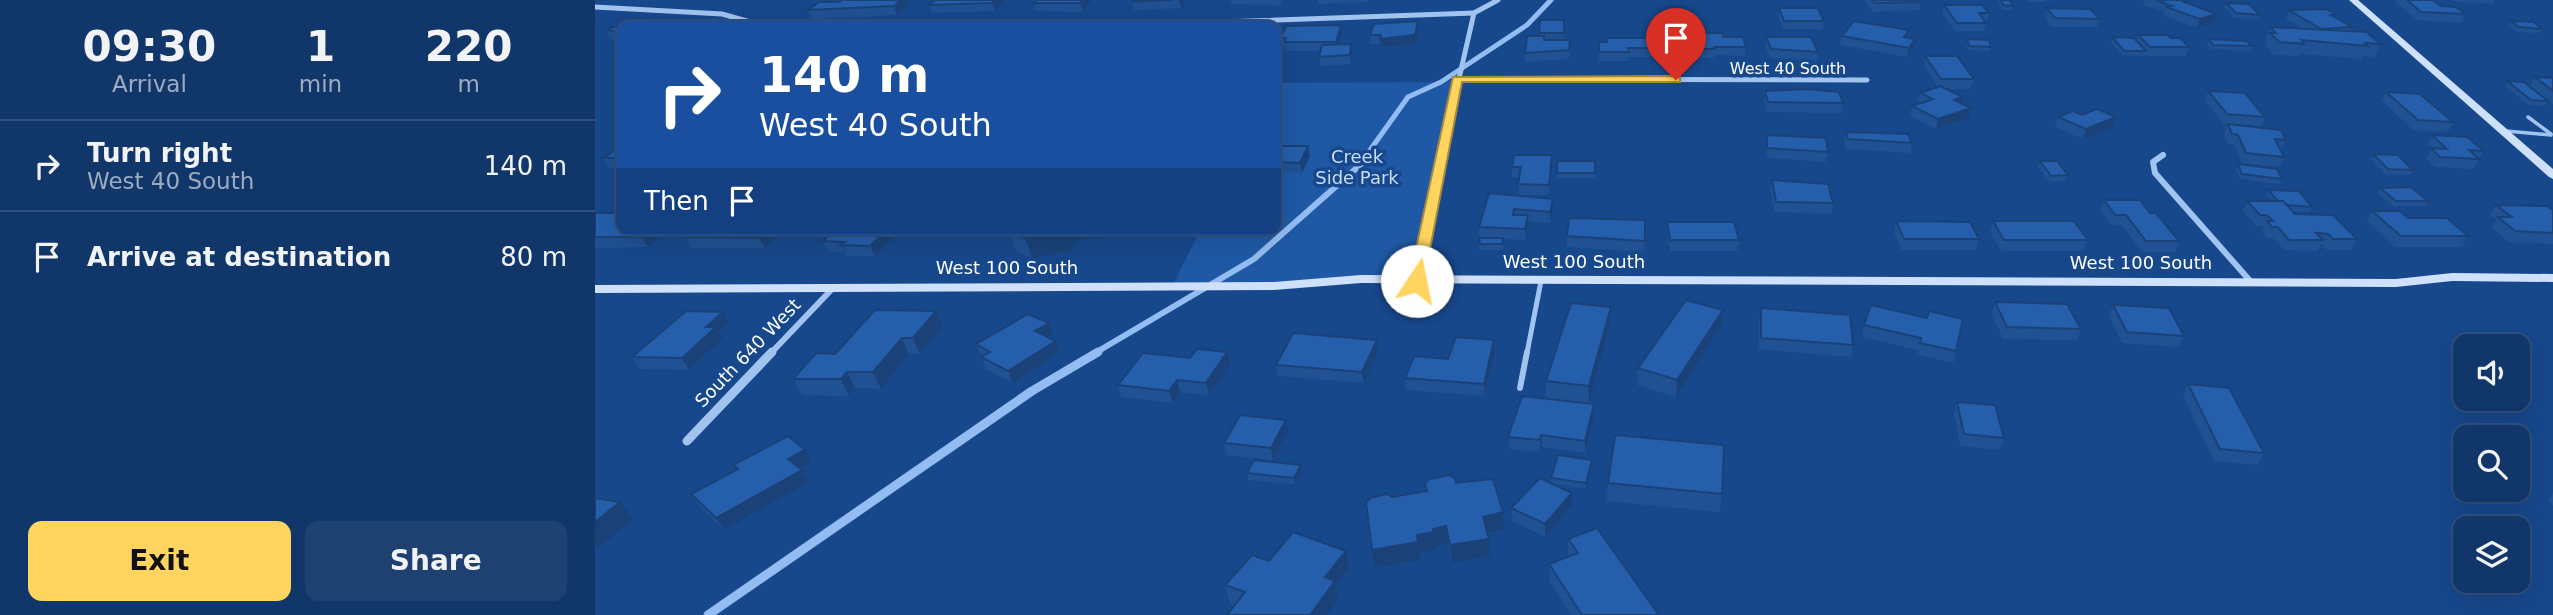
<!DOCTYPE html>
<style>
:root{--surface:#113669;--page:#1e4171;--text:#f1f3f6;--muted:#9cabc0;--line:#30507d;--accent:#ffd45f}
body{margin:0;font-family:"DejaVu Sans",sans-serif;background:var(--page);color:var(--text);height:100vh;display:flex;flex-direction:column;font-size:26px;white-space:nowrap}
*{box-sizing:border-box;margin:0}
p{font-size:23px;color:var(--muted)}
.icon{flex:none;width:38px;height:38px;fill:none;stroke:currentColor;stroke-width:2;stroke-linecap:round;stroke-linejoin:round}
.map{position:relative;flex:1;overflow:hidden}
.panel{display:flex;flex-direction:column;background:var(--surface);width:595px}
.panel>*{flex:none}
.banner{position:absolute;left:21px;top:21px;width:665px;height:214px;border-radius:14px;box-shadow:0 7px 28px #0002,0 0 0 2px var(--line);background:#1a4fa0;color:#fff;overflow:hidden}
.buttons{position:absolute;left:1858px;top:334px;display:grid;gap:14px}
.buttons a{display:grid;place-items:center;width:77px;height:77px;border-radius:14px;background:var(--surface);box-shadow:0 7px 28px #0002,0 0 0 2px var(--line);font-size:35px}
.pin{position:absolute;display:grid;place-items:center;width:60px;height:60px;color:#fff;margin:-72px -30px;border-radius:50% 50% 50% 0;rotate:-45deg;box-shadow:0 0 7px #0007}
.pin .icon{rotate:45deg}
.me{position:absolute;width:77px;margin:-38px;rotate:11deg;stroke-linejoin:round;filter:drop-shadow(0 0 5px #0008)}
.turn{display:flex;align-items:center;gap:24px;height:147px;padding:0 28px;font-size:32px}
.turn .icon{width:91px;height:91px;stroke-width:2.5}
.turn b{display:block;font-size:49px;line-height:60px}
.then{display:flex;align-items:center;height:66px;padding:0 28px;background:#0003;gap:14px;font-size:26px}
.eta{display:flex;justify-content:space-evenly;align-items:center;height:119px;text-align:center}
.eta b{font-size:42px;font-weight:600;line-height:49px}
.cta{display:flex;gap:14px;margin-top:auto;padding:14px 28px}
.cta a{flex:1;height:80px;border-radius:14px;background:var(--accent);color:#111;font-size:28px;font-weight:600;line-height:80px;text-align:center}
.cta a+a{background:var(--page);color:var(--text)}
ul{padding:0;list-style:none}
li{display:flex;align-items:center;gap:21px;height:91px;padding:0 28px;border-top:2px solid var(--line)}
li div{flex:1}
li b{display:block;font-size:26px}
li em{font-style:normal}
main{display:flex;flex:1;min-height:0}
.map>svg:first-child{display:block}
.green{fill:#1f59a5}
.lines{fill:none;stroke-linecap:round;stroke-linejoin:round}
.stream-far2{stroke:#93bdf2;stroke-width:5}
.stream-far1{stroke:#93bdf2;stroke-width:6}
.stream{stroke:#93bdf2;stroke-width:9}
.lane-far2{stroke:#a1c3ef;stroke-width:3.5}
.lane-far1{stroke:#a1c3ef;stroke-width:5}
.lane{stroke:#a1c3ef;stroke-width:6}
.street-far2{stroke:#a1c3ef;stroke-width:5}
.street-far1{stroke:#a1c3ef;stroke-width:6}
.street{stroke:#a1c3ef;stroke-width:9}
.secondary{fill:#cee0fa;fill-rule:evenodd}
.wall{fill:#205193}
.shaded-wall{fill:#1a4278}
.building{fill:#255eab;stroke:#1a4278;stroke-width:2}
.route{fill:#ffd45f;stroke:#a68a3e;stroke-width:2}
.labels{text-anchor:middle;stroke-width:7;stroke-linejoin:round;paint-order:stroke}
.far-street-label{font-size:16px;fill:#fff;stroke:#17488c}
.park-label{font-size:18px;fill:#c7ddfb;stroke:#17488c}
.street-label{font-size:18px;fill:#fff;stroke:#17488c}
</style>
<main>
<section class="panel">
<div class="eta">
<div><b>09:30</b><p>Arrival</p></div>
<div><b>1</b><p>min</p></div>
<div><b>220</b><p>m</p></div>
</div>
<ul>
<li><svg class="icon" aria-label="right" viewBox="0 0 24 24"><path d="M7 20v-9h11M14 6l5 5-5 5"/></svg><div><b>Turn right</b><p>West 40 South</p></div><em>140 m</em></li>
<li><svg class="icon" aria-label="arrive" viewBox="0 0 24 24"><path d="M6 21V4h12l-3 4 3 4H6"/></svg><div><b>Arrive at destination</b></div><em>80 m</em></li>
</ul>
<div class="cta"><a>Exit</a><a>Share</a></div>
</section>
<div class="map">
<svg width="1958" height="615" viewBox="0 0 1958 615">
<rect width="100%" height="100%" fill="#17488c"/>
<!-- green -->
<polygon class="green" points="862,79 822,281 577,287 606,229 681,229 681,83 846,82"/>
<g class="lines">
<!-- stream-far2 -->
<polyline class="stream-far2" points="773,153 813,97 846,82 932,25 956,0"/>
<!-- stream-far1 -->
<polyline class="stream-far1" points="500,353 659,259 764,166 774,152"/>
<!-- stream -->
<polyline class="stream" points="113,615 437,391 503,352"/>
<!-- lane-far2 -->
<g class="lane-far2">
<polyline points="1933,117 1956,134"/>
<polyline points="1911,131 1956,135"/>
</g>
<!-- lane-far1 -->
<polyline class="lane-far1" points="932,353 946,281"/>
<!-- lane -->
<polyline class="lane" points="925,388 932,352"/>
<!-- street-far2 -->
<g class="street-far2">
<polyline points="0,7 127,14 170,26"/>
<polyline points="513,26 879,13"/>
<polyline points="862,79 1272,80"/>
<polyline points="847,153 879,13 903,0"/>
</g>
<!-- street-far1 -->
<g class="street-far1">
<polyline points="1568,155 1558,162 1560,173 1657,283"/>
<polyline points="822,281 848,152"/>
<polyline points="176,353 238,288"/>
</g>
<!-- street -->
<polyline class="street" points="92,441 177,352"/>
<!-- secondary -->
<g class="secondary">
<polygon points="1754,0 1763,0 1958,169 1958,179 1954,177"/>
<polygon points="1857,273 1958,274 1958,282 1857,281 1801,287 766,283 679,290 0,293 0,285 679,282 766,275 1801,279"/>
</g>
</g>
<!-- wall -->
<g class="wall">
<polygon points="247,0 312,0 313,4 302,15 217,19 213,10 245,2"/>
<polygon points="497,0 488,12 441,11 439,3"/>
<polygon points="538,0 591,0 586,8 539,10 537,2"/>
<polygon points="636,0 687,0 685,6 636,4"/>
<polygon points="723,0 773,0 773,2 724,4"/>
<polygon points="1269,0 1324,0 1326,2 1324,10 1278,12"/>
<polygon points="1403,0 1415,0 1418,6 1417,10 1407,10"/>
<polygon points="1431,0 1451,0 1450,2 1432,2"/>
<polygon points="1549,0 1589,0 1592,3 1622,14 1619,22 1602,28 1569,16 1570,12 1548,5"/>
<polygon points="1801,0 1838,0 1846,6 1871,14 1867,23 1822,20 1800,2"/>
<polygon points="1858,0 1900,0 1898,4 1861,2"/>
<polygon points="410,1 400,11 337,13 334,5"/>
<polygon points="1631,3 1665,15 1663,19 1639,18 1629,7"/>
<polygon points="1349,5 1394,13 1389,31 1360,31 1347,13"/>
<polygon points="1184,8 1229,21 1227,29 1188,29 1183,16"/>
<polygon points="1451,8 1505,19 1502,27 1457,27 1449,17"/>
<polygon points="1694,10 1743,15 1742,19 1757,27 1755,31 1785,44 1780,57 1768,56 1767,59 1705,54 1703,56 1679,55 1670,45 1672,41 1670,40 1675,27 1708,29 1691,18"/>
<polygon points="945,20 969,20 969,40 975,49 974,59 930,62 930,53 944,36"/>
<polygon points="1916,21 1947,29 1945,33 1922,32 1913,25"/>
<polygon points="26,26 26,40 15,39 11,30"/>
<polygon points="824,30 821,44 786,47 785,44 776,44 775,35"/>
<polygon points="747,33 744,44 756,44 757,53 756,64 726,66 724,57 726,51 691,51 690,47 687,47 686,38"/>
<polygon points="1090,33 1128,37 1151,47 1150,56 1119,55 1119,58 1093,58 1090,42"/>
<polygon points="1543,35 1576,38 1594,47 1591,56 1552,56 1550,54 1550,56 1527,55 1516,42 1517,37 1541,40"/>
<polygon points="1247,36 1312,37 1318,48 1312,57 1245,45"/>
<polygon points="1171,37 1223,52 1222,61 1175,58 1170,46"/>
<polygon points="1372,39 1396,47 1395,51 1373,50 1371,43"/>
<polygon points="1613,39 1657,46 1656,51 1617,49 1612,44"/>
<polygon points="1004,42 1057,48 1056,57 1033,57 1033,61 1004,61"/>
<polygon points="1330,56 1379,79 1376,89 1351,89 1368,97 1367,104 1376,108 1374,118 1341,129 1315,116 1317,106 1326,104 1323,102 1325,93 1343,87 1329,65"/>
<polygon points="1940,77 1958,78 1958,104 1935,86"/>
<polygon points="1912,81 1953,101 1950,106 1933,105 1910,86"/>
<polygon points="1170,91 1248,103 1247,113 1172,112 1169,100"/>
<polygon points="1613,91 1670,117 1666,126 1633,124 1691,140 1687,150 1686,150 1689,157 1685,167 1647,163 1639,145 1633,144 1629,134 1633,124 1628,124 1610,100"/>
<polygon points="1791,92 1858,122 1853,132 1818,130 1787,101"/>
<polygon points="1463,117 1518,127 1488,139 1460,127"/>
<polygon points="1251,132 1317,143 1315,153 1251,149 1249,142"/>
<polygon points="1172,135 1233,152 1231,162 1171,158"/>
<polygon points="1837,135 1889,151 1878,169 1840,167 1831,158 1836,149 1832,145"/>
<polygon points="26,146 26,168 14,168 8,158"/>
<polygon points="713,146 715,156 707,173 681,172 681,156"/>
<polygon points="1778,154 1818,170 1815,175 1790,174 1776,159"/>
<rect x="962" y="161" width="38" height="17"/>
<polygon points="1445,161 1473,175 1471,181 1454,181 1443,166"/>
<polygon points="1643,164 1687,179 1684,184 1645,179 1641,170"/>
<polygon points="957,166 954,195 924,195 924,177 917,177 917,167"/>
<polygon points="1177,180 1238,203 1237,214 1180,212 1175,190"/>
<polygon points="1785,188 1833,201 1830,206 1798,206 1782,193"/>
<polygon points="1673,190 1717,207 1715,212 1697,211 1700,214 1762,239 1757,250 1732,250 1726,244 1723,251 1689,250 1678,238 1672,238 1667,232 1669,227 1668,226 1661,226 1648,211 1652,201 1676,201 1671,195"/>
<polygon points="894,193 958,209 956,223 933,221 931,240 908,239 908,250 884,250 884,227"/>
<polygon points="1509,200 1555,213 1584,241 1580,252 1547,252 1527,225 1517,226 1505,210"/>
<polygon points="1901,205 1958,210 1958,244 1914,242 1897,228 1901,220 1895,215"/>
<polygon points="1777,211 1813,218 1873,236 1867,247 1800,247 1772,221"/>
<polygon points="0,213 26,229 75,229 53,247 0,248"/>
<polygon points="1301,221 1384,239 1381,250 1307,250 1299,232"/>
<polygon points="1398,221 1493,240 1489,251 1406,251 1395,232"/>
<polygon points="1072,222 1144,240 1142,251 1075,251 1072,233"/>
<polygon points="100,229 191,229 170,248 96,248 90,237"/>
<polygon points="241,229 308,229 280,257 251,256 249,252 233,252 228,241"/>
<polygon points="403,229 517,229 512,237 482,240 475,251 437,258 421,251 416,238 405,236"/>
<polygon points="972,236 1050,241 1049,252 972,247"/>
<polygon points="1400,302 1486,329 1482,340 1408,339 1397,314"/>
<polygon points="1276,305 1361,351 1358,363 1322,354 1323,350 1267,337 1269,325"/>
<polygon points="1518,305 1589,336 1584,347 1527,343 1514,316"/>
<polygon points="1016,307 1015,324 994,403 951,398 951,381"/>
<polygon points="1166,308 1258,345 1256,357 1164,349 1164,319"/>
<polygon points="1128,310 1126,326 1081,397 1042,385 1043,368"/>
<polygon points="341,311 348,327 325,354 314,354 286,389 260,388 254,396 207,395 198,379 240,354"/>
<polygon points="134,323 124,332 128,338 94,370 45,369 37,357"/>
<polygon points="458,334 453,337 465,352 417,383 391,369 386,357 387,356 381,344"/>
<polygon points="899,340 900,352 890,396 811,390 810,378"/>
<polygon points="783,351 769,383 683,376 681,365"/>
<polygon points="632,352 635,364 614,395 585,392 578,403 526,397 523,385"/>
<polygon points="1593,384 1669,453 1663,465 1619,461 1588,396"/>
<polygon points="1362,402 1409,438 1405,450 1365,446 1359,414"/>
<polygon points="999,404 999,416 990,453 947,447 945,452 914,449 913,437"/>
<polygon points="693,432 678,460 632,455 629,443"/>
<polygon points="997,460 997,466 991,489 959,484 977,493 977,505 950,537 917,521 916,508 956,483 956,478"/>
<polygon points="217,462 205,469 214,482 129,530 104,506 96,494 142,470 138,465"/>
<polygon points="706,465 707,471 700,484 653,480 652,473"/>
<polygon points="830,483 861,483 908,512 909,530 893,534 895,556 857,563 853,544 840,546 841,550 824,553 825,560 780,568 797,497 831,491"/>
<polygon points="1013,483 1127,494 1125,512 1012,501"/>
<polygon points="1958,493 1958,506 1953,499"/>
<polygon points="973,539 1064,615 976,615 955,582 954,564 973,557"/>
<polygon points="674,561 754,568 741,586 744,599 640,604 635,603 630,585"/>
</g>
<!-- shaded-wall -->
<g class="shaded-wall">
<polygon points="306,0 312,0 313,4 302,15 299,6"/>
<polygon points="400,0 409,0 410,1 400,11 397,3"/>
<polygon points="488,0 497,0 488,12 485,3"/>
<polygon points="584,0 591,0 586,8"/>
<polygon points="1622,14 1619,22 1602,28 1605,19"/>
<polygon points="823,21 824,30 821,44 786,47 785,39"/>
<polygon points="746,25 747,33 742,51 741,42"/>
<polygon points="1320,39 1318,48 1312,57 1314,48"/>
<polygon points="756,44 757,53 756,64 755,55"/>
<polygon points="1368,97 1366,107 1359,100"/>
<polygon points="1376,108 1374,118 1341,129 1343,119"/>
<polygon points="1521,117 1518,127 1488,139 1491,129"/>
<polygon points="713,146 715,156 707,173 705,163"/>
<polygon points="957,155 957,166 954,195 954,185"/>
<polygon points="958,199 958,209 956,223 955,212"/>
<polygon points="933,215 933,226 931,240 930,229"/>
<polygon points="56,229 75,229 53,247 46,237"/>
<polygon points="173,229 191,229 170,248 164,238"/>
<polygon points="293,229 308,229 280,257 275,246"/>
<polygon points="471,229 517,229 512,237 482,240 475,251 437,258 430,238"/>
<polygon points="1016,307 1015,324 994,403 994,386"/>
<polygon points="1128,310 1126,326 1081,397 1082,380"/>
<polygon points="341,311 348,327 325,354 318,338"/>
<polygon points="128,312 134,323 124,332 128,338 94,370 87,358 111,327"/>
<polygon points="454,323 458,334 444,343 440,331"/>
<polygon points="307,338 314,354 286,389 278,372"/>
<polygon points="782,340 783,351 769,383 767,372"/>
<polygon points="899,340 900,352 890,396 889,384"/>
<polygon points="461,341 465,352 417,383 413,371"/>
<polygon points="632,352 635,364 614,395 611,383"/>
<polygon points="252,372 260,388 254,396 246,379"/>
<polygon points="582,380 585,392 578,403 574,391"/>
<polygon points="999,404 999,416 990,453 990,441"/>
<polygon points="691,420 693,432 678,460 676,448"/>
<polygon points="946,435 947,447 945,452 945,440"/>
<polygon points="210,450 217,462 200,471 193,459"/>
<polygon points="997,460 997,466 991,489 991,483"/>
<polygon points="706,465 707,471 700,484 699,478"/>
<polygon points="207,470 214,482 129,530 121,518"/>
<polygon points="977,493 977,505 950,537 950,524"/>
<polygon points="25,502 38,519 3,548 0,544 0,522"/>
<polygon points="908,512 909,530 889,534 888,517"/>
<polygon points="851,526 853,544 840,546 841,550 824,553 825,560 780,568 777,550 822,535 838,529"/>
<polygon points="894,539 895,556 857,563 855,545"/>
<polygon points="751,551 754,568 741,586 744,599 732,615 715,615 730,577"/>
</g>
<!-- building -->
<g class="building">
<polygon points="247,0 306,0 299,6 213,10 224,2 245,2"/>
<polygon points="340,0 400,0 397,3 334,5"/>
<polygon points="441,0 488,0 485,3 439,3"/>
<polygon points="538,0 577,0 537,2"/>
<polygon points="1277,0 1324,0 1326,2 1279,3"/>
<polygon points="1406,0 1415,0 1418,6 1408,5"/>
<polygon points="1561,0 1589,0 1593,1 1589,2 1622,14 1605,19 1571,7 1577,6"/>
<polygon points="1812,0 1838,0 1846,6 1861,7 1871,14 1826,12"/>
<polygon points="1631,3 1654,4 1665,15 1641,13"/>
<polygon points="1349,5 1387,5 1394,13 1384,13 1391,23 1362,23"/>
<polygon points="1184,8 1223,8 1229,21 1189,21"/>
<polygon points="1451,8 1495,9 1505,19 1460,18"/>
<polygon points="1731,9 1743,15 1736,15 1757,27 1726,29 1694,10"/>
<polygon points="42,18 80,24 74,26 26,26 26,32 11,30"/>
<polygon points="945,20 969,20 969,33 944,33"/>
<polygon points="823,21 820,35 785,39 786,35 775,35 779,24"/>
<polygon points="1259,21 1314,30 1309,37 1320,39 1314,48 1247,36"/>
<polygon points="1916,21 1939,22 1947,29 1924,27"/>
<polygon points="746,25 741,42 690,42 691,38 686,38 691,26"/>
<polygon points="1675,27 1772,32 1785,44 1770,43 1773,46 1706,40 1709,44 1684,42 1675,33 1681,33"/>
<polygon points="1090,33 1128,33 1128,37 1148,37 1151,47 1119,47 1120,49 1093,49"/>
<polygon points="1543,35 1572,35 1576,38 1585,38 1594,47 1555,47"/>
<polygon points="932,36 949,36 949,40 975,40 974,50 930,53"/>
<polygon points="1171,37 1216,37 1223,52 1176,49"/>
<polygon points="1517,37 1539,38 1551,51 1529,51"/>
<polygon points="1012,38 1056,38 1057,48 1033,48 1034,52 1004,52 1004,42 1012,42"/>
<polygon points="1372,39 1394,40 1396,47 1374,46"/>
<polygon points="1613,39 1652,41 1657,46 1618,45"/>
<polygon points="756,44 755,55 724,57 727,45"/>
<polygon points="1330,56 1362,56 1379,79 1346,79"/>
<polygon points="1940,77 1958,78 1958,91"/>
<polygon points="1912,81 1929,82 1953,101 1936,100"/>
<polygon points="1345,86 1368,97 1359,100 1376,108 1343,119 1317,106 1338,99 1325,93"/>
<polygon points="1213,89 1244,92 1248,103 1173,102 1170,91"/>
<polygon points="1613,91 1650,93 1670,117 1632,114"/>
<polygon points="1791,92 1825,94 1858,122 1823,120"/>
<polygon points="1502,109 1521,117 1491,129 1463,117 1478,111 1487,115"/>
<polygon points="1633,124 1686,130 1691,140 1680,139 1689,157 1651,153 1643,135 1637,134"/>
<polygon points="1251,132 1313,134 1317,143 1253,139"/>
<polygon points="1172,135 1231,138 1233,152 1172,148"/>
<polygon points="1837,135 1872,137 1889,151 1874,150 1884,159 1845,157 1836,148 1852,149"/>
<polygon points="26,146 26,158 8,158"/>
<polygon points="686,146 713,146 705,163 681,162 681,156"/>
<polygon points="1778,154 1803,155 1818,170 1793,169"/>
<polygon points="919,155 957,155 954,185 923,184 926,167 917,167"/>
<rect x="962" y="161" width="38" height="12"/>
<polygon points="1445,161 1462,161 1473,175 1456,176"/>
<polygon points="1643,164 1682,169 1687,179 1647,174"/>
<polygon points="1177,180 1233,184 1238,203 1181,202"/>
<polygon points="1816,187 1833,201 1801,201 1785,188"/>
<polygon points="1673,190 1704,191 1717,207 1692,205 1688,201 1683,201"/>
<polygon points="894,193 958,199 955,212 919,209 918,215 933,215 930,229 884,227"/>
<polygon points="1509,200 1545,200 1555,213 1561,213 1584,241 1551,241 1531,215 1520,215"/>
<polygon points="1652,201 1688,201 1700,214 1738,215 1762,239 1738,239 1733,234 1721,233 1728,240 1694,240 1683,227 1677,227 1672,221 1678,221 1672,215 1665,215"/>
<polygon points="1901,205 1952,206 1958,210 1958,233 1920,231 1903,217 1917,217"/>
<polygon points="1777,211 1805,211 1813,218 1852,218 1873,236 1806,236"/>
<polygon points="0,213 26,213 26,229 56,229 46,237 0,237"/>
<polygon points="974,218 1050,220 1050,241 972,236"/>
<polygon points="1301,221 1375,222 1384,239 1309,239"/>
<polygon points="1398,221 1479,221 1493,240 1409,240"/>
<polygon points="1072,222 1139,222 1144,240 1075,240"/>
<polygon points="100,229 173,229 164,238 90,237"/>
<polygon points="241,229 293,229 275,246 245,245 250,242 228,241"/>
<polygon points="415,229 471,229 469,232 430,238 414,232"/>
<polygon points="885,238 908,238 907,244 884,244"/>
<polygon points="1091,300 1128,310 1082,380 1043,368"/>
<polygon points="1400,302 1472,304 1486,329 1412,327"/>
<polygon points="976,303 1016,307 994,386 951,381"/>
<polygon points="1276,305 1332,318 1334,311 1368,319 1361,351 1325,343 1326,338 1269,325"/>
<polygon points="1518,305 1574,308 1589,336 1532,332"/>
<polygon points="1166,308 1255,315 1258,345 1166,338"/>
<polygon points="280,310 341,311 318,338 307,338 278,372 252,372 246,379 198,379 221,353 240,354"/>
<polygon points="91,311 128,312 111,327 121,327 87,358 37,357"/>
<polygon points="433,314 454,323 440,331 461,341 413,371 386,357 395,352 381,344"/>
<polygon points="698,333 782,340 767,372 681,365"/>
<polygon points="861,337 899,340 889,384 810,378 819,356 853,359"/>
<polygon points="602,349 632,352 611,383 582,380 574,391 523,385 548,353 595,358"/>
<polygon points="1593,384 1634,388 1669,453 1625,449"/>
<polygon points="927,396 999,404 990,441 946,435 945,440 913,437"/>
<polygon points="1362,402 1400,405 1409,438 1369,434"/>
<polygon points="645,415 691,420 676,448 629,443"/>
<polygon points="1020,435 1129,445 1127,494 1013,483"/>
<polygon points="193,436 210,450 193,459 207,470 121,518 96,494 143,469 138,465"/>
<polygon points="963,455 997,460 991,483 956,478"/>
<polygon points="659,460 706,465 699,478 652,473"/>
<polygon points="854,475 860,478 861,483 898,479 908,512 888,517 894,539 855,545 851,526 838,529 839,532 822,535 823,542 777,550 771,502 776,498 792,494 797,497 832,491 830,483 835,479"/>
<polygon points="945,478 977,493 950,524 916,508"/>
<polygon points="0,498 25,502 0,522"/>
<polygon points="1002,528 1064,615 987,615 954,564 983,553 973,539"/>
<polygon points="698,532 751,551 730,577 740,581 715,615 632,615 650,592 630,585 657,555 674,561"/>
</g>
<!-- route -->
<polygon class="route" points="1081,76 1085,77 1085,82 867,82 829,281 827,284 816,284 814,281 858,77"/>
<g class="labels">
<!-- far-street labels -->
<g class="far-street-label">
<text x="1193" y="74">West 40 South</text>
</g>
<!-- park labels -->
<g class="park-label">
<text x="762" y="163">Creek<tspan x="762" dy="21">Side Park</tspan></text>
</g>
<!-- street labels -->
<g class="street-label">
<text x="979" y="268">West 100 South</text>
<text x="1546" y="269">West 100 South</text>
<text x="412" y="274">West 100 South</text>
<text transform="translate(153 353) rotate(-46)" y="6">South 640 West</text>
</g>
</g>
</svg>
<div class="buttons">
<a><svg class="icon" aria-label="sound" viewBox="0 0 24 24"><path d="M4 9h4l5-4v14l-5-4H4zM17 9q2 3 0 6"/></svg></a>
<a><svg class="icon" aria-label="search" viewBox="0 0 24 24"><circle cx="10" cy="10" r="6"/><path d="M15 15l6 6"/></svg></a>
<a><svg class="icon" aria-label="layers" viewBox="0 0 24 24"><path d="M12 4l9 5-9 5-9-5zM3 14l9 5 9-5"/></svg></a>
</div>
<div class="pin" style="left:1081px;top:80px;background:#d93025"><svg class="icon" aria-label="arrive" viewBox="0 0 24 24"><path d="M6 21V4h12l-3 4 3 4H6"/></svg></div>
<svg class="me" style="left:822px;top:281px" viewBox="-20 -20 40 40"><circle r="19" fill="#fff"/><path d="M0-13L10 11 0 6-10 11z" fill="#ffd45f"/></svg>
<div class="banner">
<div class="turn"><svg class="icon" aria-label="right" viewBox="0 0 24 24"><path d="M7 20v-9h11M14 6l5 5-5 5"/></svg><div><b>140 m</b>West 40 South</div></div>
<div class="then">Then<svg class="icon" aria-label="arrive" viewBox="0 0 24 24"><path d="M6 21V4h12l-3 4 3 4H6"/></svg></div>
</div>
</div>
</main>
